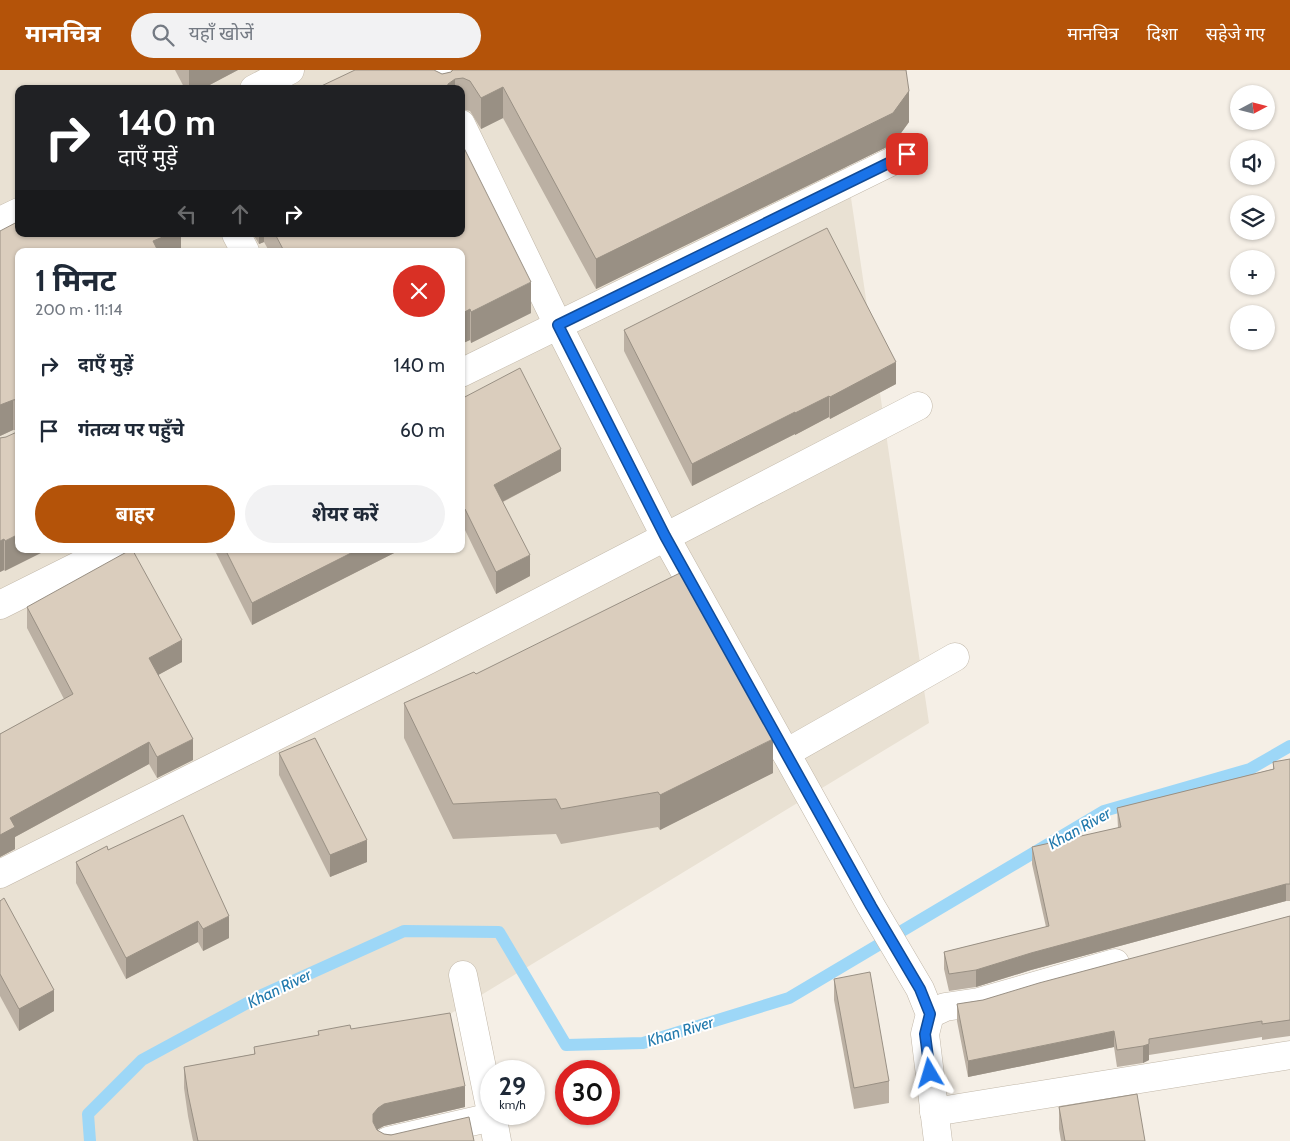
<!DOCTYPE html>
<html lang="hi">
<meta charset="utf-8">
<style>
:root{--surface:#fff;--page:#f2f2f3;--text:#1f2937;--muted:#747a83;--accent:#b45309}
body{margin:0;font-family:Cabin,"Noto Sans Devanagari",sans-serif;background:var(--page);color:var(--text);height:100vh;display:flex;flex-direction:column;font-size:19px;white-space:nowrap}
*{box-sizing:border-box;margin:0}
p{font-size:16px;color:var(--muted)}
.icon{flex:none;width:28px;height:28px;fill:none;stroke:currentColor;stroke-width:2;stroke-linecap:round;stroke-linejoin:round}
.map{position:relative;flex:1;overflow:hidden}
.details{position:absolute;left:15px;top:178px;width:450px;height:305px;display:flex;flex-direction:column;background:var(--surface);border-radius:10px;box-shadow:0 1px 4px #0004}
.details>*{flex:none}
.hud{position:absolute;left:15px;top:15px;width:450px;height:152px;border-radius:10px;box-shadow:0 1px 4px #0004;background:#202124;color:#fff;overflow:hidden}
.needle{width:32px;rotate:83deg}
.controls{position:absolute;left:1230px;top:15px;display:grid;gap:10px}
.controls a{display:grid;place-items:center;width:45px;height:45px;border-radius:50%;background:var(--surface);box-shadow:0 1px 4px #0004;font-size:25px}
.speed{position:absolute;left:480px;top:990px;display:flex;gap:10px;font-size:25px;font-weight:700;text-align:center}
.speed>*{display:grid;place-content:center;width:65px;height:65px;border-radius:50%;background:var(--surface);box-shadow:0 1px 4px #0004;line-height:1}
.speed small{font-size:12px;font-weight:400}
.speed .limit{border:8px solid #d22;background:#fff;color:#111}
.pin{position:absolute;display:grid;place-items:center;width:42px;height:42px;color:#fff;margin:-21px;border-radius:10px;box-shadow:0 2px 8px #0006}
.me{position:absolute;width:55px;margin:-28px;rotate:353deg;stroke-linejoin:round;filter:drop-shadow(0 0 4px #0008)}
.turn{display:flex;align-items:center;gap:18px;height:105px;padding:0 20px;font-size:22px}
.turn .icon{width:65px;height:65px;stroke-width:2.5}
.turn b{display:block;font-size:35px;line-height:42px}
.lanes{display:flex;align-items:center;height:48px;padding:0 20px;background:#0003;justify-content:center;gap:25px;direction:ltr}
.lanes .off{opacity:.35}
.round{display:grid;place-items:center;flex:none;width:52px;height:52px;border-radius:26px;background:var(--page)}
.head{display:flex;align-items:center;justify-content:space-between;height:85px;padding:0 20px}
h1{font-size:30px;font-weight:700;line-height:38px}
.action{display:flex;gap:10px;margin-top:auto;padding:10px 20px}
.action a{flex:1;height:58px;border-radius:30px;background:var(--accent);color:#fff;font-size:20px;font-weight:700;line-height:58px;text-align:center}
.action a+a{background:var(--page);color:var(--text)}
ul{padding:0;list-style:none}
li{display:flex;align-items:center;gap:15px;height:65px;padding:0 20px}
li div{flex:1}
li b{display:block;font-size:19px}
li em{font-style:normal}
header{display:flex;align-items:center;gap:30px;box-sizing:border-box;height:70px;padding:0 25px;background:var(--accent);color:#fff}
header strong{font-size:24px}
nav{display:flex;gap:28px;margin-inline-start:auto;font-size:18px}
.search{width:350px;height:45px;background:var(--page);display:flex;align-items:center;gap:12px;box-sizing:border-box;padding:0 18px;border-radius:28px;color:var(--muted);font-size:19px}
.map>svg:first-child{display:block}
.residential{fill:#e9e1d3;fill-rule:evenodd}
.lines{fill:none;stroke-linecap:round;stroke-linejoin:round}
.stream{stroke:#9dd7f7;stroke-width:12}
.minor-casing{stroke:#c1b7a8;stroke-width:29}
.minor{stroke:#fff;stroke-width:28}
.wall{fill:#bbb0a3}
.shaded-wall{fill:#999084}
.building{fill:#dacdbd;stroke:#999084}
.route-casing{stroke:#114b97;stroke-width:12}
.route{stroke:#1a73e8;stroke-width:9}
.labels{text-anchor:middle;stroke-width:4;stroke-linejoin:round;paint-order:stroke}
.water-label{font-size:16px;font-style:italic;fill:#2179ad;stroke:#fff}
</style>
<header>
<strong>मानचित्र</strong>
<div class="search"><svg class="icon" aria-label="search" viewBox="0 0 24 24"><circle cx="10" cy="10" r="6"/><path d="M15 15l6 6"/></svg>यहाँ खोजें</div>
<nav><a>मानचित्र</a><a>दिशा</a><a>सहेजे गए</a></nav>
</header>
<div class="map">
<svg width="1290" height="1071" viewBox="0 0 1290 1071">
<rect width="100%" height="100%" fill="#f5efe6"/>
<!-- residential -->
<path class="residential" d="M0,0H832L929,653L241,1071H0ZM19,19H461V164H19ZM19,181H461V479H19Z"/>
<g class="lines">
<!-- stream -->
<polyline class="stream" points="90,1071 88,1044 142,990 262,925 404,861 499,862 566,975 643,973 789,928 1104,741 1250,699 1290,676"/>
<!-- minor casing -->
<g class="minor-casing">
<g id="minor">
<polyline points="435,0 444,19"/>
<polyline points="254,19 290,0"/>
<polyline points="461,54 558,255 665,466 871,836 920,919 930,944 925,964 938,1071"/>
<polyline points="0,151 19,142"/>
<polyline points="236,164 245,181"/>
<polyline points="461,303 907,84"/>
<polyline points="0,535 112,479"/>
<polyline points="786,683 955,587"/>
<polyline points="0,804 428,590 918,336"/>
<polyline points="463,905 491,1042"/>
<polyline points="930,944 945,937 979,932 1115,893"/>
<polyline points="934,1042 1290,985"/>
<polyline points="492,1044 497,1071"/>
<polyline points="388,1071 492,1047"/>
</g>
</g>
<!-- minor -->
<use href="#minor" class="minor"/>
</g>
<!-- wall -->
<g class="wall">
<polygon points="175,0 238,0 202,19 185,19"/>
<polygon points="451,0 906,0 909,52 893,74 596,219 503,48 481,59 470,41 461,39 461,19 315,19 435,1 442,4 451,2 452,1"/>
<polygon points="0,161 181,164 181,181 19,181 19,360 13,360 0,366"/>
<polygon points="253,164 461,164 531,243 471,273 470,270 461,274 461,181 269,181 264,172 259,174"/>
<polygon points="624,260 896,314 830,349 829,347 795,365 795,364 692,416 624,281"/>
<polygon points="461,329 561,401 503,432 530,506 496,524 465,460 461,462"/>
<polygon points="6,367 5,501 4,500 0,502 0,368"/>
<polygon points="214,479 402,479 252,555"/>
<polygon points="27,537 182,592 158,605 193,690 157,708 149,694 15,767 15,779 0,787 0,664 64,629 27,558"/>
<polygon points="476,604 773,703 660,760 658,757 561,774 556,764 453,769 404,668 404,633"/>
<polygon points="279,683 367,792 330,807 279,705"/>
<polygon points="1290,689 1290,831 1286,831 1031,900 976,917 949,921 944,899 944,882 1046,857 1032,794 1032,777 1118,758 1117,738 1273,699 1273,692"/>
<polygon points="108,780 229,868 203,881 198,872 126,909 76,813 76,792"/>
<polygon points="0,831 54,941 19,961 0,926"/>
<polygon points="1290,846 1290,966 1262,970 1262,967 1149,985 1149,990 1143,993 1117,997 1114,977 968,1007 957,951 957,934 983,930"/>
<polygon points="834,909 889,1011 889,1033 854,1039 834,930"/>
<polygon points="351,959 465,1037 384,1056 377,1060 384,1064 474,1071 193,1071 188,1046 184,1018 184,997 254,984 254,977 318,965 318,961"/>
<polygon points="1059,1037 1145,1071 1061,1071 1059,1059"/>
</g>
<!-- shaded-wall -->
<g class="shaded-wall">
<polygon points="189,0 238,0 202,19 189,19"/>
<polygon points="455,9 455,19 447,19 448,14"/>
<polygon points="503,17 503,48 481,59 481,28"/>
<polygon points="909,21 909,52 893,74 596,219 596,189"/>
<polygon points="170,164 181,164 181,181 153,181 153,171"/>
<polygon points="259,164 264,164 264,172 259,174"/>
<polygon points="531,212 531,243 471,273 471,242"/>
<polygon points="470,239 470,270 461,274 461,244"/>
<polygon points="896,292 896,314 830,349 830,327"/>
<polygon points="829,326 829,347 795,365 795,343"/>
<polygon points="13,330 13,360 0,366 0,335"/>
<polygon points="795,342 795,364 692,416 692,394"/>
<polygon points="561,379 561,401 494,436 494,415"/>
<polygon points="465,439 465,460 461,462 461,441"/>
<polygon points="19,464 19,479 49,479 5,501 5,471"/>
<polygon points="4,469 4,500 0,502 0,471"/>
<polygon points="359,479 402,479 252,555 252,533"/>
<polygon points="530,485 530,506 496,524 496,502"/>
<polygon points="182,570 182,592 149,610 149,588"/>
<polygon points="193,669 193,690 157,708 157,687"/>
<polygon points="773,669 773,703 660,760 660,725"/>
<polygon points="149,672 149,694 15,767 15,779 0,787 0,765 10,748"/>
<polygon points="367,770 367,792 330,807 330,785"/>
<polygon points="1286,814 1286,831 1031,900 976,917 976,900 1031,883"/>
<polygon points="229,846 229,868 203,881 203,859"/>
<polygon points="198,851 198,872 126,909 126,888"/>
<polygon points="54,920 54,941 19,961 19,939"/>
<polygon points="1114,961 1114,977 968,1007 968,991"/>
<polygon points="1149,974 1149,990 1143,993 1143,976"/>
<polygon points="465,1016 465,1037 384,1056 378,1059 373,1066 373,1071 373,1044 378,1038 384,1034"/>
</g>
<!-- building -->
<g class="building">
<polygon points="355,0 434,0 442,4 451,2 453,0 906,0 909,21 893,43 596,189 503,17 481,28 470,11 463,8 455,9 448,14 447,19 315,19"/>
<polygon points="303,16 305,19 298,19"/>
<polygon points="461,72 531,212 471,242 470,239 461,244 461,181 284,181 275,164 461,164"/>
<polygon points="19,151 19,164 170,164 153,171 158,181 19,181 19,329 13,330 0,335 0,161"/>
<polygon points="827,158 896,292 830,327 829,326 795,343 795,342 692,394 624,260"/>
<polygon points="520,298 561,379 494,415 530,485 496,502 465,439 461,441 461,329"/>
<polygon points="19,361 19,464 5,471 4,469 0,471 0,368 6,367"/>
<polygon points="132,479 182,570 149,588 193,669 157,687 149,672 10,748 15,757 0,765 0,664 73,624 27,537"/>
<polygon points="225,479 359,479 252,533"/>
<polygon points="686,500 714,552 773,669 660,725 658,722 561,739 556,729 453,734 404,633 474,602 476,604"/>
<polygon points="315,668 367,770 330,785 279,683"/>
<polygon points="1290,689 1290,814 1286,814 1031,883 976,900 949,904 944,882 1049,856 1032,777 1121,757 1117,738 1274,699 1273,692"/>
<polygon points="183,745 229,846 203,859 198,851 126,888 76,792 107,776 108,780"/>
<polygon points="4,828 54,920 19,939 0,904 0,831"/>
<polygon points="1290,846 1290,950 1262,954 1262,951 1149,969 1149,974 1143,976 1117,980 1114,961 968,991 957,934 983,930 1039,913"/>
<polygon points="870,902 889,1011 854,1018 834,909"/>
<polygon points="450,943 465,1016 384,1034 378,1038 373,1044 373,1052 377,1060 384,1064 391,1065 469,1047 474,1071 198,1071 188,1024 184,997 255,984 254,977 319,965 318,961 350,955 351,959"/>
<polygon points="1137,1024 1145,1071 1065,1071 1059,1037"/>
</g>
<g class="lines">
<!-- route casing -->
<g class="route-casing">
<polyline id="route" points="907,84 558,255 665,466 871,836 920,919 930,944 925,964 930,1003"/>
</g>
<!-- route -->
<use href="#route" class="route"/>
</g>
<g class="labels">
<!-- water labels -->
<g class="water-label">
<text transform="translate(1079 758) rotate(-29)" y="6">Khan River</text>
<text transform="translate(279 918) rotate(-26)" y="6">Khan River</text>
<text transform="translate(680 961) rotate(-17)" y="6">Khan River</text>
</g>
</g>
</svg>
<div class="controls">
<a><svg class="needle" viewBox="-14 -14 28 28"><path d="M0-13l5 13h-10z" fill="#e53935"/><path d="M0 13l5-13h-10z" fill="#747a83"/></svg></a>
<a><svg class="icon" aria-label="sound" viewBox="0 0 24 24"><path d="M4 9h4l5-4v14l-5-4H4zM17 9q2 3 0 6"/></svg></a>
<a><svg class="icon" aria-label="layers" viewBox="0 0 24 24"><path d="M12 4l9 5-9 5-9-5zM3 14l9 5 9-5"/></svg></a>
<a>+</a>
<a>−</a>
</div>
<div class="speed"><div>29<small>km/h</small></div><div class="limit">30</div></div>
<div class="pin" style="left:907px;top:84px;background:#d93025"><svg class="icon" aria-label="arrive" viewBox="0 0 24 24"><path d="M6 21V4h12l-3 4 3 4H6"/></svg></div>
<svg class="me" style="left:930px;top:1003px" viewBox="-20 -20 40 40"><path d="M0-17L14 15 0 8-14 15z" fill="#1a73e8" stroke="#fff" stroke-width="4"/></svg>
<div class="hud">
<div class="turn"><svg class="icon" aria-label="right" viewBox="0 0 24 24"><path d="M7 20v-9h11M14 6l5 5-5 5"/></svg><div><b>140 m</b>दाएँ मुड़ें</div></div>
<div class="lanes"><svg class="icon off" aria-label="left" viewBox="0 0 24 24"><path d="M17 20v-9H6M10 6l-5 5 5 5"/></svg><svg class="icon off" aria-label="ahead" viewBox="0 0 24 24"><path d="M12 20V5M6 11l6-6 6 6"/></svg><svg class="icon" aria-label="right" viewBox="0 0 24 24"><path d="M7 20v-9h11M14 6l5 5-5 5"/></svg></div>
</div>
<section class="details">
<div class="head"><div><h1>1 मिनट</h1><p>200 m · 11:14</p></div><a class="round" style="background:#d93025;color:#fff"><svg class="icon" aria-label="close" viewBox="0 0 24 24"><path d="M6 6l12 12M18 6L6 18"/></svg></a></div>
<ul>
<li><svg class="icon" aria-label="right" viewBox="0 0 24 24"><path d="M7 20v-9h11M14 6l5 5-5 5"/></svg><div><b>दाएँ मुड़ें</b></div><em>140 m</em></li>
<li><svg class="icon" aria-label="arrive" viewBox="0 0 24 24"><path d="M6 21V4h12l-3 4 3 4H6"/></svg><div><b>गंतव्य पर पहुँचे</b></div><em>60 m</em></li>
</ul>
<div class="action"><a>बाहर</a><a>शेयर करें</a></div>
</section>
</div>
